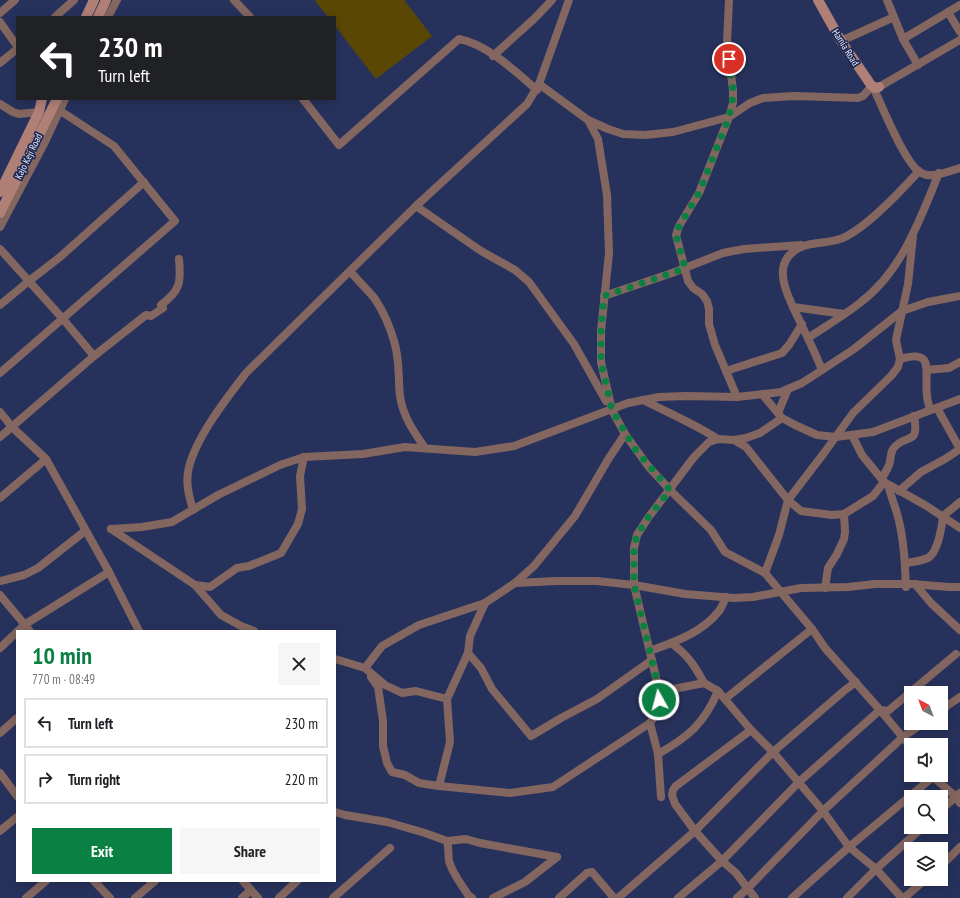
<!DOCTYPE html>
<meta charset="utf-8">
<style>
:root{--surface:#fff;--page:#f6f6f6;--text:#202124;--muted:#757577;--line:#e0e0e0;--accent:#0b8043}
body{margin:0;font-family:"PT Sans Narrow",sans-serif;background:var(--page);color:var(--text);height:100vh;display:flex;flex-direction:column;font-size:15px;white-space:nowrap}
*{box-sizing:border-box;margin:0}
p{font-size:13px;color:var(--muted)}
.icon{flex:none;width:22px;height:22px;fill:none;stroke:currentColor;stroke-width:2;stroke-linecap:round;stroke-linejoin:round}
.map{position:relative;flex:1;overflow:hidden}
.details{position:absolute;left:16px;top:630px;width:320px;height:252px;display:flex;flex-direction:column;background:var(--surface);border-radius:0px;box-shadow:0 2px 10px #0003}
.details>*{flex:none}
.banner{position:absolute;left:16px;top:16px;width:320px;height:84px;border-radius:0px;box-shadow:0 2px 10px #0003;background:#202124;color:#fff;overflow:hidden}
.needle{width:26px;rotate:319deg}
.buttons{position:absolute;left:904px;top:686px;display:grid;gap:8px}
.buttons a{display:grid;place-items:center;width:44px;height:44px;border-radius:0px;background:var(--surface);box-shadow:0 2px 10px #0003;font-size:20px}
.pin{position:absolute;display:grid;place-items:center;width:34px;height:34px;color:#fff;margin:-17px;border:2px solid #fff;border-radius:50%;box-shadow:0 1px 4px #0007}
.me{position:absolute;width:44px;margin:-22px;rotate:353deg;stroke-linejoin:round;filter:drop-shadow(0 0 3px #0008)}
.turn{display:flex;align-items:center;gap:14px;height:84px;padding:0 16px;font-size:18px}
.turn .icon{width:52px;height:52px;stroke-width:2.5}
.turn b{display:block;font-size:28px;line-height:34px}
.round{display:grid;place-items:center;flex:none;width:42px;height:42px;border-radius:0px;background:var(--page)}
.head{display:flex;align-items:center;justify-content:space-between;height:68px;padding:0 16px}
h1{font-size:24px;font-weight:700;line-height:30px;color:var(--accent)}
.primary-button{display:flex;gap:8px;margin-top:auto;padding:8px 16px}
.primary-button a{flex:1;height:46px;border-radius:0px;background:var(--accent);color:#fff;font-size:16px;font-weight:700;line-height:46px;text-align:center}
.primary-button a+a{background:var(--page);color:var(--text)}
ul{padding:0;list-style:none}
li{display:flex;align-items:center;gap:12px;height:50px;margin:0 8px 6px;padding:0 8px;border:2px solid var(--line);border-radius:0px}
li div{flex:1}
li b{display:block;font-size:15px}
li em{font-style:normal}
.map>svg:first-child{display:block}
.green{fill:#5a4704}
.lines{fill:none;stroke-linecap:round;stroke-linejoin:round}
.street{stroke:#846660;stroke-width:8}
.secondary{stroke:#b08077;stroke-width:10}
.route{stroke:#0b8043;stroke-width:7;stroke-dasharray:0 12.6}
.labels{text-anchor:middle;stroke-width:3.5;stroke-linejoin:round;paint-order:stroke}
.street-label{font-size:10px;fill:#e8eefe;stroke:#1d2751}
</style>
<div class="map">
<svg width="960" height="898" viewBox="0 0 960 898">
<rect width="100%" height="100%" fill="#27325c"/>
<!-- green -->
<polygon class="green" points="317,0 404,0 432,36 376,79 335,26 335,17 328,17 315,1"/>
<g class="lines">
<!-- street -->
<g class="street">
<polyline points="234,0 250,17"/>
<polyline points="729,0 727,43 733,90 733,103 729,117 699,193 679,226 676,235 688,281 693,288 702,294 707,301 709,309 709,324 715,345 737,397"/>
<polyline points="887,0 903,39 918,65"/>
<polyline points="948,12 960,32"/>
<polyline points="0,13 15,0"/>
<polyline points="55,17 74,0"/>
<polyline points="108,17 117,0"/>
<polyline points="0,22 17,46"/>
<polyline points="903,39 960,5"/>
<polyline points="841,41 894,17"/>
<polyline points="493,56 536,17 552,0"/>
<polyline points="0,63 17,49"/>
<polyline points="539,84 588,120 598,139 607,195 609,253 601,331 601,362 612,410 625,434 648,466 670,490 711,530 725,552 765,573 812,629 825,648 880,710 911,747"/>
<path d="M873,87C882,106 905,164 921,173C932,179 949,171 960,168"/>
<polyline points="879,87 960,40"/>
<path d="M303,99L339,145L459,39C487,44 516,72 537,90"/>
<polyline points="0,104 13,112 19,114 39,112"/>
<polyline points="588,120 608,129 623,134 645,135 673,132 729,117 750,103 763,98 794,96 858,98 863,96 872,86"/>
<polyline points="416,206 481,251 515,270 529,282 574,344 606,401"/>
<polyline points="0,227 44,144 65,99"/>
<polyline points="0,249 63,319 94,356"/>
<path d="M350,271C358,281 368,290 375,299C383,311 390,327 394,341C400,360 398,378 400,396C403,417 414,432 425,448"/>
<polyline points="604,296 672,273 723,253 744,249 801,245"/>
<polyline points="0,305 29,281 60,257 144,182"/>
<polyline points="793,307 844,314"/>
<path d="M808,338C826,326 845,315 861,302C902,271 920,219 939,173"/>
<path d="M900,359C936,348 924,372 927,395C927,400 929,405 930,410"/>
<path d="M822,370C816,355 809,340 802,326C792,303 766,265 799,248C814,240 832,245 847,236C871,223 900,192 919,171"/>
<polyline points="927,370 949,368 960,362"/>
<polyline points="726,371 782,353 789,345 802,324"/>
<polyline points="0,373 175,221 114,146 59,110"/>
<polyline points="762,394 782,418 795,425 817,435 836,437 873,432 960,399"/>
<path d="M643,400C669,413 693,423 718,439"/>
<polyline points="937,408 960,449"/>
<polyline points="0,412 12,427 46,459 109,572 139,631"/>
<polyline points="778,413 788,389"/>
<polyline points="852,435 862,455 884,482 925,505 960,528"/>
<path d="M0,437L94,356L146,315L151,316L163,308L161,305C181,290 181,282 179,259"/>
<polyline points="734,440 746,447 788,500 801,511 832,515 844,514 873,496 884,482"/>
<path d="M882,479C884,474 887,470 889,465C891,460 890,454 893,449C905,432 920,448 914,416"/>
<path d="M888,485C891,496 895,506 898,517C904,540 905,564 906,587"/>
<polyline points="899,491 921,472 945,459 960,449"/>
<polyline points="0,498 46,459"/>
<path d="M193,510C189,496 185,482 189,467C197,436 226,399 246,373L416,206L527,104L539,84L569,0"/>
<polyline points="111,529 142,527 172,522 218,495 280,465 304,457 363,454 405,447 475,452 514,446 628,403 659,397 686,396 737,397 781,392 802,383 822,370 854,349 902,311 928,302 960,296"/>
<polyline points="111,529 195,585 221,615 241,626 254,631"/>
<path d="M905,563C913,562 921,561 928,558C938,552 942,527 943,516L960,502"/>
<polyline points="765,573 779,535 788,500 824,453 853,413 891,376 898,367 900,359 896,340 908,284 913,236"/>
<polyline points="0,581 24,575 38,568 85,531"/>
<polyline points="515,583 557,581 597,581 634,585 685,594 734,598 753,597 801,588 848,587 875,584 912,584 949,587 960,587"/>
<polyline points="915,584 931,603 960,630"/>
<polyline points="195,585 210,587 237,568 249,566 281,553 298,524 302,509 300,476 304,457"/>
<polyline points="825,588 828,568 837,554 844,539 845,532 844,514"/>
<polyline points="0,595 30,631"/>
<polyline points="18,631 24,625 109,572"/>
<path d="M671,643C687,654 695,666 704,683"/>
<polyline points="0,648 17,632"/>
<path d="M650,651C674,642 702,633 719,611C722,607 724,602 726,597"/>
<polyline points="468,653 481,668 492,689 531,736 561,718 597,699 652,660"/>
<polyline points="335,659 365,668 382,646 419,625 485,603 515,583 534,566 575,516 609,458 625,434"/>
<path d="M365,668L385,685L402,693L416,691L447,699L450,742L439,786L510,793L553,787L650,723C659,711 659,701 658,686L634,585V548L637,535L648,518L694,457L709,442L718,439L734,440L746,438L760,433L782,418"/>
<polyline points="371,677 378,687 383,721 383,746 387,763 392,772 405,775 419,783 439,786"/>
<polyline points="658,692 704,683 718,691 751,730 773,752 823,811 849,847 876,869 902,898"/>
<polyline points="447,699 468,653 470,636 485,603"/>
<polyline points="725,699 812,629"/>
<polyline points="941,710 960,697"/>
<polyline points="650,723 658,754 661,797"/>
<polyline points="751,730 676,786 673,790 672,795 675,804 695,831 722,861 736,873 755,898"/>
<polyline points="0,733 17,718"/>
<path d="M658,754C688,737 704,724 718,691"/>
<polyline points="0,773 17,796"/>
<polyline points="931,775 955,796 960,803"/>
<polyline points="941,810 960,793"/>
<polyline points="335,812 345,815 387,822 425,833 447,841 466,839 480,843 557,857"/>
<polyline points="0,831 17,817"/>
<path d="M447,841C449,848 448,854 449,861C452,873 462,885 468,895L472,898"/>
<polyline points="941,866 960,847"/>
<polyline points="94,881 110,898"/>
<polyline points="243,881 258,898"/>
<polyline points="26,898 46,881"/>
<polyline points="135,898 155,881"/>
<polyline points="242,898 251,890"/>
<polyline points="279,898 297,881"/>
<polyline points="333,898 390,848"/>
<polyline points="493,898 525,882 557,857"/>
<polyline points="559,898 587,873 592,872 614,898"/>
<polyline points="618,898 695,831 773,752 845,690 856,682"/>
<polyline points="678,898 722,861 799,782 880,710 888,711 956,654"/>
<polyline points="737,898 747,889 823,811 903,737 923,723"/>
<polyline points="792,898 849,847 933,777"/>
<polyline points="847,898 876,869 923,827"/>
<polyline points="904,898 926,879"/>
</g>
<!-- secondary -->
<g class="secondary">
<polyline points="818,0 841,41 871,85 875,88 879,87"/>
<polyline points="86,17 94,0"/>
<polyline points="98,17 106,0"/>
<polyline points="0,192 39,112 42,99"/>
<polyline points="0,213 57,99"/>
</g>
</g>
<g class="lines">
<!-- route -->
<polyline class="route" points="659,700 658,686 634,585 634,548 637,535 648,518 670,490 635,449 612,410 601,362 601,331 604,296 672,273 685,268 676,235 677,230 699,193 729,117 732,103 733,90 729,59"/>
</g>
<g class="labels">
<!-- street labels -->
<g class="street-label">
<text transform="translate(846 47) rotate(58)" y="4">Hamia Road</text>
<text transform="translate(28 156) rotate(-64)" y="4">Kajo Keji Road</text>
</g>
</g>
</svg>
<div class="buttons">
<a><svg class="needle" viewBox="-14 -14 28 28"><path d="M0-13l5 13h-10z" fill="#e53935"/><path d="M0 13l5-13h-10z" fill="#757577"/></svg></a>
<a><svg class="icon" aria-label="sound" viewBox="0 0 24 24"><path d="M4 9h4l5-4v14l-5-4H4zM17 9q2 3 0 6"/></svg></a>
<a><svg class="icon" aria-label="search" viewBox="0 0 24 24"><circle cx="10" cy="10" r="6"/><path d="M15 15l6 6"/></svg></a>
<a><svg class="icon" aria-label="layers" viewBox="0 0 24 24"><path d="M12 4l9 5-9 5-9-5zM3 14l9 5 9-5"/></svg></a>
</div>
<div class="pin" style="left:729px;top:59px;background:#d93025"><svg class="icon" aria-label="arrive" viewBox="0 0 24 24"><path d="M6 21V4h12l-3 4 3 4H6"/></svg></div>
<svg class="me" style="left:659px;top:700px" viewBox="-20 -20 40 40"><circle r="17" fill="#0b8043" stroke="#fff" stroke-width="3"/><path d="M0-11L8 9 0 5-8 9z" fill="#fff"/></svg>
<div class="banner">
<div class="turn"><svg class="icon" aria-label="left" viewBox="0 0 24 24"><path d="M17 20v-9H6M10 6l-5 5 5 5"/></svg><div><b>230 m</b>Turn left</div></div>
</div>
<section class="details">
<div class="head"><div><h1>10 min</h1><p>770 m · 08:49</p></div><a class="round"><svg class="icon" aria-label="close" viewBox="0 0 24 24"><path d="M6 6l12 12M18 6L6 18"/></svg></a></div>
<ul>
<li><svg class="icon" aria-label="left" viewBox="0 0 24 24"><path d="M17 20v-9H6M10 6l-5 5 5 5"/></svg><div><b>Turn left</b></div><em>230 m</em></li>
<li><svg class="icon" aria-label="right" viewBox="0 0 24 24"><path d="M7 20v-9h11M14 6l5 5-5 5"/></svg><div><b>Turn right</b></div><em>220 m</em></li>
</ul>
<div class="primary-button"><a>Exit</a><a>Share</a></div>
</section>
</div>
